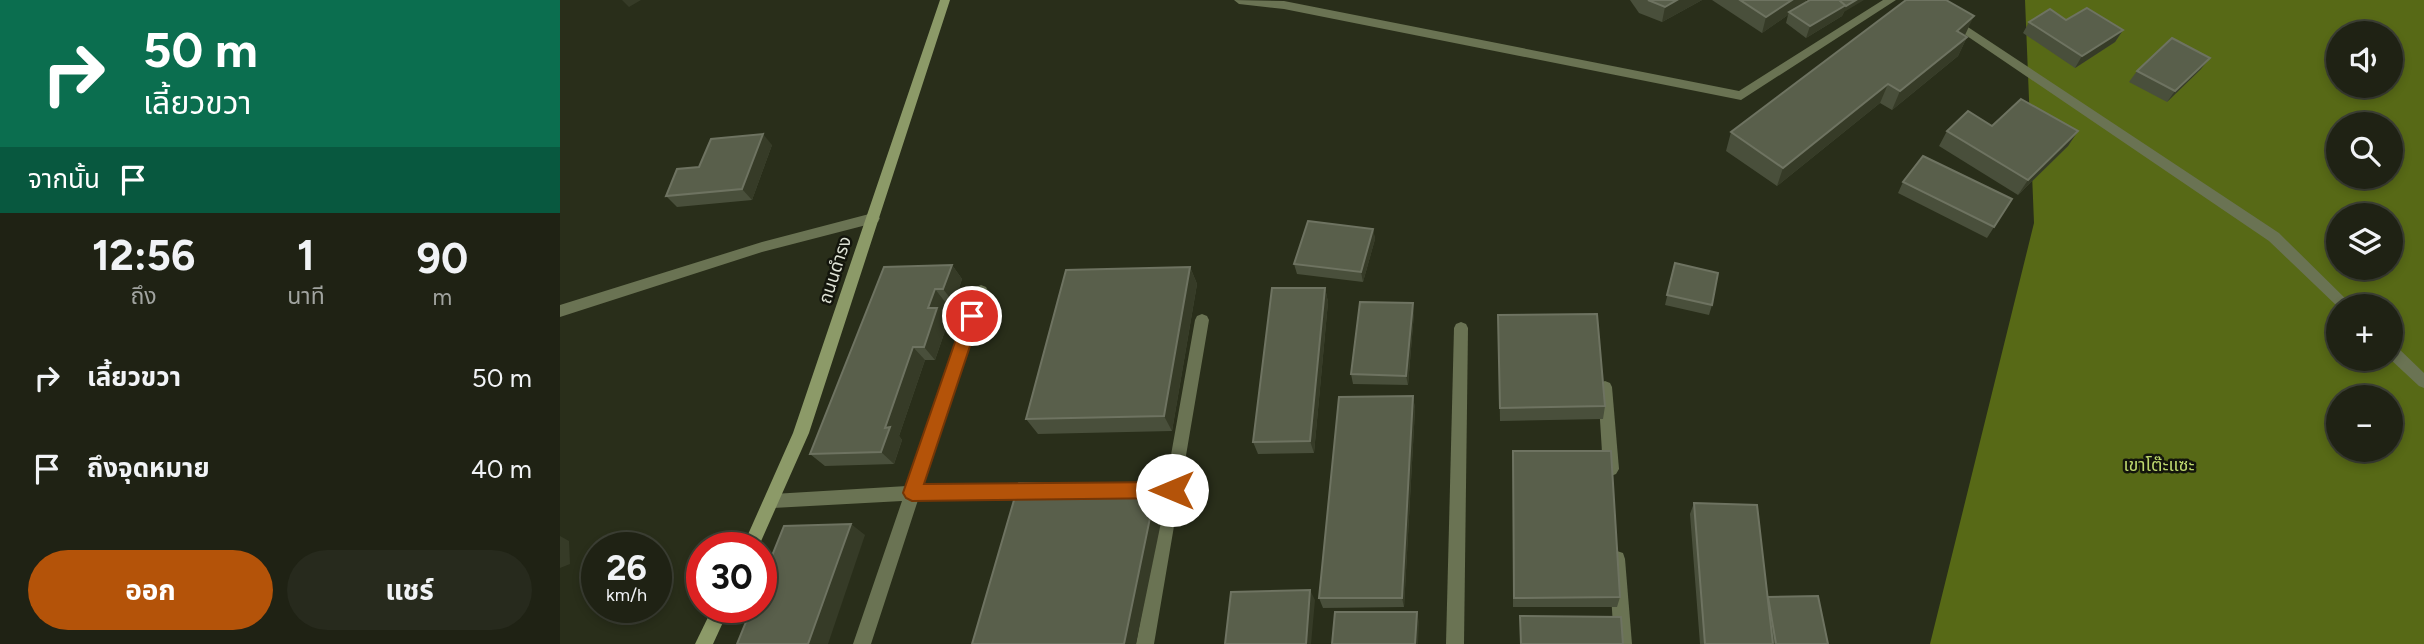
<!DOCTYPE html>
<html lang="th">
<meta charset="utf-8">
<style>
:root{--surface:#1f2214;--page:#272a1d;--text:#f1f3f6;--muted:#a1a4a0;--line:#3c3f34;--accent:#b45309}
body{margin:0;font-family:Figtree,"Noto Sans Thai",sans-serif;background:var(--page);color:var(--text);height:100vh;display:flex;flex-direction:column;font-size:26px;white-space:nowrap}
*{box-sizing:border-box;margin:0}
p{font-size:23px;color:var(--muted)}
.icon{flex:none;width:38px;height:38px;fill:none;stroke:currentColor;stroke-width:2;stroke-linecap:round;stroke-linejoin:round}
.map{position:relative;flex:1;overflow:hidden}
.panel{display:flex;flex-direction:column;background:var(--surface);width:560px}
.panel>*{flex:none}
.hud{background:#0b6e4f;color:#fff;overflow:hidden}
.tools{position:absolute;left:1766px;top:21px;display:grid;gap:14px}
.tools a{display:grid;place-items:center;width:77px;height:77px;border-radius:50%;background:var(--surface);box-shadow:0 4px 10px #0003,0 0 0 2px var(--line);font-size:35px}
.speed{position:absolute;left:21px;top:532px;display:flex;gap:14px;font-size:35px;font-weight:700;text-align:center}
.speed>*{display:grid;place-content:center;width:91px;height:91px;border-radius:50%;background:var(--surface);box-shadow:0 4px 10px #0003,0 0 0 2px var(--line);line-height:1}
.speed small{font-size:18px;font-weight:400}
.speed .limit{border:10px solid #d22;background:#fff;color:#111}
.pin{position:absolute;display:grid;place-items:center;width:60px;height:60px;color:#fff;margin:-30px;border:4px solid #fff;border-radius:50%;box-shadow:0 2px 7px #0007}
.me{position:absolute;width:77px;margin:-38px;rotate:270deg;stroke-linejoin:round;filter:drop-shadow(0 0 5px #0008)}
.turn{display:flex;align-items:center;gap:24px;height:147px;padding:0 28px;font-size:32px}
.turn .icon{width:91px;height:91px;stroke-width:2.5}
.turn b{display:block;font-size:49px;line-height:60px}
.then{display:flex;align-items:center;height:66px;padding:0 28px;background:#0003;gap:14px;font-size:26px}
.eta{display:flex;justify-content:space-evenly;align-items:center;height:119px;text-align:center}
.eta b{font-size:42px;font-weight:700;line-height:49px}
.button{display:flex;gap:14px;margin-top:auto;padding:14px 28px}
.button a{flex:1;height:80px;border-radius:42px;background:var(--accent);color:#fff;font-size:28px;font-weight:700;line-height:80px;text-align:center}
.button a+a{background:var(--page);color:var(--text)}
ul{padding:0;list-style:none}
li{display:flex;align-items:center;gap:21px;height:91px;padding:0 28px}
li div{flex:1}
li b{display:block;font-size:26px}
li em{font-style:normal}
main{display:flex;flex:1;min-height:0}
.map>svg:first-child{display:block}
.forest{fill:#576916;fill-rule:evenodd}
.lines{fill:none;stroke-linecap:round;stroke-linejoin:round}
.lane{fill:#6a7353;fill-rule:evenodd}
.street{fill:#6a7353;fill-rule:evenodd}
.secondary{fill:#8c9a68;fill-rule:evenodd}
.wall{fill:#494f3b}
.shaded-wall{fill:#363b27}
.building{fill:#595f4b;stroke:#6e7361;stroke-width:2}
.route{fill:#b45309;stroke:#753606;stroke-width:2}
.labels{text-anchor:middle;stroke-width:5;stroke-linejoin:round;paint-order:stroke}
.street-label{font-size:18px;fill:#dee2d5;stroke:#13150c}
.park-label{font-size:18px;fill:#bed86e;stroke:#13150c}
</style>
<main>
<section class="panel">
<div class="hud">
<div class="turn"><svg class="icon" aria-label="right" viewBox="0 0 24 24"><path d="M7 20v-9h11M14 6l5 5-5 5"/></svg><div><b>50 m</b>เลี้ยวขวา</div></div>
<div class="then">จากนั้น<svg class="icon" aria-label="arrive" viewBox="0 0 24 24"><path d="M6 21V4h12l-3 4 3 4H6"/></svg></div>
</div>
<div class="eta">
<div><b>12:56</b><p>ถึง</p></div>
<div><b>1</b><p>นาที</p></div>
<div><b>90</b><p>m</p></div>
</div>
<ul>
<li><svg class="icon" aria-label="right" viewBox="0 0 24 24"><path d="M7 20v-9h11M14 6l5 5-5 5"/></svg><div><b>เลี้ยวขวา</b></div><em>50 m</em></li>
<li><svg class="icon" aria-label="arrive" viewBox="0 0 24 24"><path d="M6 21V4h12l-3 4 3 4H6"/></svg><div><b>ถึงจุดหมาย</b></div><em>40 m</em></li>
</ul>
<div class="button"><a>ออก</a><a>แชร์</a></div>
</section>
<div class="map">
<svg width="1864" height="644" viewBox="0 0 1864 644">
<rect width="100%" height="100%" fill="#292e1a"/>
<!-- forest -->
<path class="forest" d="M1465,0H1864V644H1370L1474,223ZM1778,33H1830V86H1778ZM1778,124H1830V177H1778ZM1778,215H1830V268H1778ZM1778,306H1830V359H1778ZM1778,397H1830V450H1778Z"/>
<g class="lines">
<!-- lane -->
<polygon class="lane" points="674,0 724,1 1179,91 1323,0 1336,0 1181,100 724,9 679,4"/>
<!-- street -->
<g class="street">
<polygon points="1354,0 1367,0 1719,233 1793,306 1778,307 1709,241"/>
<polygon points="313,213 320,218 318,222 202,252 0,317 0,305 202,242"/>
<polygon points="421,285 426,287 428,291 363,486 474,484 480,486 482,491 480,496 474,498 358,500 311,644 293,644 342,501 213,508 207,506 205,501 207,496 213,494 347,486 414,291 416,287"/>
<polygon points="642,314 647,316 649,320 594,644 576,644 603,497 576,495 574,490 576,485 606,483 635,320 637,316"/>
<polygon points="901,322 906,324 908,328 904,644 886,644 894,328 896,324"/>
<polygon points="1830,343 1835,345 1864,373 1864,388 1859,386 1830,359"/>
<polygon points="1045,381 1050,383 1052,387 1059,469 1056,474 1051,476 1046,474 1043,469 1038,387 1040,383"/>
<polygon points="1057,551 1063,553 1065,559 1072,644 1054,644 1049,559 1051,553"/>
</g>
<!-- secondary -->
<g class="secondary">
<polygon points="380,0 390,0 249,433 198,548 182,548 233,433"/>
<polygon points="153,607 170,607 153,644 135,644"/>
</g>
</g>
<!-- wall -->
<g class="wall">
<polygon points="1070,0 1142,0 1102,22 1079,13"/>
<polygon points="1152,0 1246,0 1245,3 1284,12 1282,16 1246,38 1226,23 1228,15 1202,33"/>
<polygon points="1506,20 1563,30 1555,42 1515,68 1463,33 1469,22"/>
<polygon points="1405,35 1407,37 1398,56 1332,110 1320,103 1217,186 1166,151 1171,132"/>
<polygon points="1641,69 1607,102 1569,82 1577,71"/>
<polygon points="1432,126 1518,131 1508,146 1458,195 1379,146 1387,131"/>
<polygon points="212,145 192,200 117,207 106,196 139,167"/>
<polygon points="1343,182 1452,199 1427,238 1338,193"/>
<polygon points="813,229 815,239 803,282 737,274 734,264"/>
<polygon points="1115,263 1152,305 1149,315 1105,305"/>
<polygon points="392,265 402,279 394,303 386,303 382,314 388,322 375,360 365,360 339,436 342,440 334,464 265,466 250,454"/>
<polygon points="630,267 637,284 612,431 478,434 466,419"/>
<polygon points="765,288 768,302 754,453 698,454 693,442"/>
<polygon points="854,313 848,385 793,384 791,374"/>
<polygon points="938,315 1045,406 1043,419 940,421"/>
<polygon points="853,396 855,409 844,607 763,608 759,598"/>
<polygon points="953,463 1060,597 1057,607 953,607"/>
<polygon points="1134,503 1208,597 1268,644 1140,644 1130,514"/>
</g>
<!-- shaded-wall -->
<g class="shaded-wall">
<polygon points="62,0 81,0 69,7"/>
<polygon points="1117,0 1142,0 1102,22 1105,7"/>
<polygon points="1232,0 1246,0 1244,5 1229,12 1228,15 1202,33 1206,17"/>
<polygon points="1296,0 1304,0 1284,12 1282,16 1246,38 1250,26"/>
<polygon points="1414,16 1405,35 1388,50 1397,31"/>
<polygon points="1563,30 1555,42 1515,68 1522,56"/>
<polygon points="1407,37 1398,56 1332,110 1340,91"/>
<polygon points="1650,58 1641,69 1607,102 1615,91"/>
<polygon points="1328,84 1320,103 1217,186 1223,168"/>
<polygon points="1518,131 1508,146 1458,195 1468,180"/>
<polygon points="203,134 212,145 192,200 182,189"/>
<polygon points="813,229 815,239 803,282 801,272"/>
<polygon points="392,265 402,279 394,303 383,289"/>
<polygon points="630,267 637,284 612,431 604,416"/>
<polygon points="765,288 768,302 754,453 750,441"/>
<polygon points="375,289 386,303 382,314 388,322 375,360 364,347 368,308"/>
<polygon points="853,303 854,313 848,385 846,376"/>
<polygon points="353,347 365,360 339,436 342,440 334,464 321,452 325,428"/>
<polygon points="853,396 855,409 844,607 842,598"/>
<polygon points="597,484 606,498 576,644 564,644"/>
<polygon points="291,524 305,535 268,644 248,644"/>
<polygon points="0,536 9,541 10,564 0,568"/>
<polygon points="750,590 755,600 751,644 746,644"/>
<polygon points="857,612 859,622 858,644 855,644"/>
</g>
<!-- building -->
<g class="building">
<polygon points="1088,0 1117,0 1105,7"/>
<polygon points="1180,0 1232,0 1206,17"/>
<polygon points="1250,0 1279,0 1286,5 1250,26 1229,12"/>
<polygon points="1279,0 1296,0 1286,6"/>
<polygon points="1346,0 1386,0 1414,16 1397,31 1407,37 1340,91 1328,84 1223,168 1171,132"/>
<polygon points="1527,8 1563,30 1522,56 1469,22 1490,9 1506,20"/>
<polygon points="1612,38 1650,58 1615,91 1577,71"/>
<polygon points="1461,99 1518,131 1468,180 1387,131 1408,111 1432,126"/>
<polygon points="203,134 182,189 106,196 117,169 139,167 151,139"/>
<polygon points="1363,156 1452,199 1434,227 1343,182"/>
<polygon points="748,221 813,229 801,272 734,264"/>
<polygon points="1115,263 1158,273 1152,305 1107,295"/>
<polygon points="392,265 383,289 375,289 368,308 377,308 364,347 353,347 325,428 330,427 321,452 250,454 324,267"/>
<polygon points="630,267 604,416 466,419 506,270"/>
<polygon points="712,288 765,288 750,441 693,442"/>
<polygon points="800,302 853,303 846,376 791,374"/>
<polygon points="1037,314 1045,406 940,408 938,315"/>
<polygon points="853,396 842,598 759,598 779,397"/>
<polygon points="953,451 1051,451 1060,597 954,598"/>
<polygon points="459,483 597,484 564,644 412,644"/>
<polygon points="1134,503 1197,505 1213,644 1145,644"/>
<polygon points="291,524 248,644 177,644 192,607 201,607 201,583 224,526"/>
<polygon points="750,590 746,644 665,644 671,592"/>
<polygon points="1258,596 1268,644 1216,644 1208,597"/>
<polygon points="775,612 857,612 855,644 772,644"/>
<polygon points="960,616 1061,617 1063,644 961,644"/>
</g>
<!-- route -->
<polygon class="route" points="412,310 420,316 364,484 612,482 619,484 621,490 619,496 612,498 352,501 346,498 343,493 404,316"/>
<g class="labels">
<!-- street labels -->
<g class="street-label">
<text transform="translate(275 270) rotate(-72)" y="6">ถนนดำรง</text>
</g>
<!-- park labels -->
<g class="park-label">
<text x="1599" y="471">เขาโต๊ะแซะ</text>
</g>
</g>
</svg>
<div class="tools">
<a><svg class="icon" aria-label="sound" viewBox="0 0 24 24"><path d="M4 9h4l5-4v14l-5-4H4zM17 9q2 3 0 6"/></svg></a>
<a><svg class="icon" aria-label="search" viewBox="0 0 24 24"><circle cx="10" cy="10" r="6"/><path d="M15 15l6 6"/></svg></a>
<a><svg class="icon" aria-label="layers" viewBox="0 0 24 24"><path d="M12 4l9 5-9 5-9-5zM3 14l9 5 9-5"/></svg></a>
<a>+</a>
<a>−</a>
</div>
<div class="speed"><div>26<small>km/h</small></div><div class="limit">30</div></div>
<div class="pin" style="left:412px;top:316px;background:#d93025"><svg class="icon" aria-label="arrive" viewBox="0 0 24 24"><path d="M6 21V4h12l-3 4 3 4H6"/></svg></div>
<svg class="me" style="left:612px;top:490px" viewBox="-20 -20 40 40"><circle r="19" fill="#fff"/><path d="M0-13L10 11 0 6-10 11z" fill="#b45309"/></svg>
</div>
</main>
